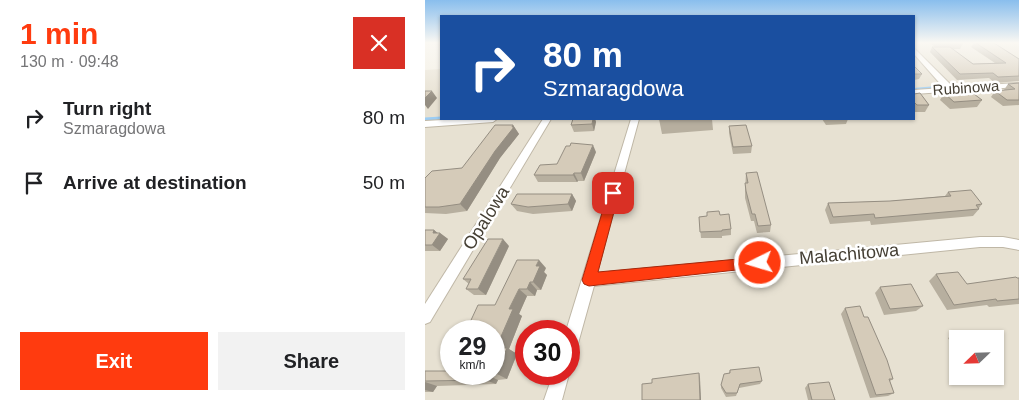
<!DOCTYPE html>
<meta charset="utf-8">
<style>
:root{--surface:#fff;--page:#f2f2f2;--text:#202124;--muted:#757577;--accent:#ff3b0f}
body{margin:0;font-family:Helvetica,sans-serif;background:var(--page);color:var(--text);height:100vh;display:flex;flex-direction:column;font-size:19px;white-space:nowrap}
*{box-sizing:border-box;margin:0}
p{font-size:16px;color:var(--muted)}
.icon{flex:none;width:28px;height:28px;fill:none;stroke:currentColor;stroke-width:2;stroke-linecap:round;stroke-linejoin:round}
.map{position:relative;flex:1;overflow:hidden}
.panel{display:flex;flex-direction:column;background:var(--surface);width:425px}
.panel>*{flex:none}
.hud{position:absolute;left:15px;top:15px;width:475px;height:105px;border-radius:0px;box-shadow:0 1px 4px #0004;background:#1a4fa0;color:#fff;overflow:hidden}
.needle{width:32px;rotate:247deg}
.fabs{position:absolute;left:524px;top:330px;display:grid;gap:10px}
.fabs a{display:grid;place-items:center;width:55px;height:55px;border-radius:0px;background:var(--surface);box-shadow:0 1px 4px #0004;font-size:25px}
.speed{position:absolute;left:15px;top:320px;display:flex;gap:10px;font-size:25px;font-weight:700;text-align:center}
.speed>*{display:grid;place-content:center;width:65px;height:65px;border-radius:50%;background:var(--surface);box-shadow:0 1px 4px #0004;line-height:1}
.speed small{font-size:12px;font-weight:400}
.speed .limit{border:8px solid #d22;background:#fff;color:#111}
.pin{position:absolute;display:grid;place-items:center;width:42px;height:42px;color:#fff;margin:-21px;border-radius:10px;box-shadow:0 2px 8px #0006}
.me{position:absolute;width:55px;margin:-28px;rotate:265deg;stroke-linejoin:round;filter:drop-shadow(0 0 4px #0008)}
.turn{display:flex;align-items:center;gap:18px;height:105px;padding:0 20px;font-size:22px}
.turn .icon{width:65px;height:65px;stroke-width:2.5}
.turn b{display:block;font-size:35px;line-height:42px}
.round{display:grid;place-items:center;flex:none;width:52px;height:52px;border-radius:0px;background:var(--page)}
.summary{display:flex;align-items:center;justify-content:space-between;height:85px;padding:0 20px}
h1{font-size:30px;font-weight:600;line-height:38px;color:var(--accent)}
.button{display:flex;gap:10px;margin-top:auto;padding:10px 20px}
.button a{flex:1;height:58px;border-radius:0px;background:var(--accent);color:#fff;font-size:20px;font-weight:600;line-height:58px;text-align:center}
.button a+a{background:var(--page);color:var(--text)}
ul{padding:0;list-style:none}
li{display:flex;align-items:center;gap:15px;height:65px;padding:0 20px}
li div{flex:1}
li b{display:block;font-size:19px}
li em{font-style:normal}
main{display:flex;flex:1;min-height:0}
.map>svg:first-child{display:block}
.residential{fill:#e7e1d2;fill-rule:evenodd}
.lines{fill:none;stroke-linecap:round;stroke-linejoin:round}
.stream-far1{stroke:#9ccdf4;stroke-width:2.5}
.stream{stroke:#9ccdf4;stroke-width:3}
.street-casing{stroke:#bfb7a6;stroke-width:2}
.street{fill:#fff;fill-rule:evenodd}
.wall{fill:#b7af9f}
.shaded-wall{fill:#958e82}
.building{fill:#d5cbb9;stroke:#958e82}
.route{fill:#ff3b0f;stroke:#a6260a}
.labels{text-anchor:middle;stroke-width:5;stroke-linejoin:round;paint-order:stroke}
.far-street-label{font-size:15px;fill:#453f34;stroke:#fff}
.street-label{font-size:18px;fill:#453f34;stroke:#fff}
</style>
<main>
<section class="panel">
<div class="summary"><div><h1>1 min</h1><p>130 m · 09:48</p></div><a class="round" style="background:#d93025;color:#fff"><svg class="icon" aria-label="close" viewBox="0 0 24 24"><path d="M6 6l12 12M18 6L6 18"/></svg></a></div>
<ul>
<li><svg class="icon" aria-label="right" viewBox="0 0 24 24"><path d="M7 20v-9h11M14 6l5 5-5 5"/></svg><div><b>Turn right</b><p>Szmaragdowa</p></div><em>80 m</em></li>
<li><svg class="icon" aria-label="arrive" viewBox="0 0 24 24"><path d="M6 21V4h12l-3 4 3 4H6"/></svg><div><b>Arrive at destination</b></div><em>50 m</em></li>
</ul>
<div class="button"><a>Exit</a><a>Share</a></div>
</section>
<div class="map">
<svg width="594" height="400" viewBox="0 0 594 400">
<rect width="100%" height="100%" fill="#f3efe4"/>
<!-- residential -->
<path class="residential" d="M489,43H594V400H0V70L16,69V119H489ZM26,331H69V374H26ZM101,331H144V374H101ZM532,339H570V376H532Z"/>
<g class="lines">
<!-- stream-far1 -->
<polyline class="stream-far1" points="491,89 515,87"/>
<!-- stream -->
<polyline class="stream" points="0,119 16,118"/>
<!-- street casing -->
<g class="street-casing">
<g id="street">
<polygon points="489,48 528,87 594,83 594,87 489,94 489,90 519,88 489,54"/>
<polygon points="35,119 72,119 68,122 0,127 0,121"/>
<polygon points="118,119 126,119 5,322 0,324 0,304"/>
<polygon points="206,119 214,119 172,273 555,237 578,237 594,240 594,250 578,247 555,247 169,286 152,347 150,353 144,355 144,331 141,331"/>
<polygon points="144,373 144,374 137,400 119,400 128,374"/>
</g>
</g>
<!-- street -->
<use href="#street" class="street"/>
</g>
<!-- wall -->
<g class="wall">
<polygon points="505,43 538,43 535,49 527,49 548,64 570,63 546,47 549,43 569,43 594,59 594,81 570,83 564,78 532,80 505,52 507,47 510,47"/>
<polygon points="489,66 497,74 494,79 489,80"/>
<polygon points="594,83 594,105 578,106 566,97 570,91 579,90 583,84"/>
<polygon points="519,93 557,100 552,107 525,109 515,100"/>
<polygon points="489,94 504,105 500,112 489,112"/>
<polygon points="148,119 170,119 171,122 169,131 149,132 146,125"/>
<polygon points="234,119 287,119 288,130 237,134"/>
<polygon points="397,119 423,119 421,124 401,125"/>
<polygon points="88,125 94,134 75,158 42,211 21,214 0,213 0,178 37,168"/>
<polygon points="304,126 327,146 326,153 308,154 304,133"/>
<polygon points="171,152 159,181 153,181 152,182 113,182 109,175 132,164"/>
<polygon points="321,173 346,225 345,232 332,233 329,221 326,221 320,198 320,190"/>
<polygon points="523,192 557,204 554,208 554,209 548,216 446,225 445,221 405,224 400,210 403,203 465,201 520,196"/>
<polygon points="147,194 151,201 147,211 108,214 92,211 86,204"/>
<polygon points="295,215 306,229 306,235 297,236 297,238 276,238 274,217"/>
<polygon points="0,230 9,230 12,233 15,233 23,239 15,251 0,251"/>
<polygon points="84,246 61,295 49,295 41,289 44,284 38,279"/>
<polygon points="121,268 119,272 122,275 116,290 112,290 110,296 102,296 94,314 97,316 84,349 92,354 82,379 73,380 71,384 12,386 8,392 0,392 0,371 21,371 70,305"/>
<polygon points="511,274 542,284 594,278 594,304 564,307 562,305 522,310 504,281"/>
<polygon points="455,287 498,306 491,311 459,315 450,293"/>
<polygon points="420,308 439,317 468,379 465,381 469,393 463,396 445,398 416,314"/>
<polygon points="531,333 555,339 532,339 532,354 523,338"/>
<polygon points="305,370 337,381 335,384 314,388 311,396 301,397 296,388 296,385 304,373"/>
<polygon points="383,384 410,400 383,400 380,388"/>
</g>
<!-- shaded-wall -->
<g class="shaded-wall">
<polygon points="7,91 12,98 3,109 0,105 0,98"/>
<polygon points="168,119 170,119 171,122 169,131 167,124"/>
<polygon points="88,125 94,134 75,158 42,211 35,204 70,151"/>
<polygon points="168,145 171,152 159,181 156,173"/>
<polygon points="149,173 153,181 152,182 148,175"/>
<polygon points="147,194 151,201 147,211 143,204"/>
<polygon points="9,230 14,234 15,233 23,239 15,251 7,245 8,233"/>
<polygon points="78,239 84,246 61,295 53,289"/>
<polygon points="114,260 121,268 119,272 122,275 116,290 108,282 111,266"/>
<polygon points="105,282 112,290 110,296 102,289"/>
<polygon points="94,289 102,296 94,314 97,316 84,349 92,354 82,379 72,374 71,348 84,309"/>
<polygon points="274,373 275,378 276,400 275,400"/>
<polygon points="62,375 73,380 71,384 60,380"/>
<polygon points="0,382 12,386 8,392 0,390"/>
</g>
<!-- building -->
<g class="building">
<polygon points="551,43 569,43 594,59 594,76 573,77 568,73 535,74 507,47 525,47 548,64 581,63"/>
<polygon points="489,66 497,74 489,74"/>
<polygon points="594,83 594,100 582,100 570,91 590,89 583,84"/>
<polygon points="0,91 7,91 0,98"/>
<polygon points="545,91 557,100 529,102 519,93"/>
<polygon points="495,93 504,105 492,105 489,102 489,94"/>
<polygon points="148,119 168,119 167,124 146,125"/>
<polygon points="70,125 88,125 87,127 89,127 70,151 35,204 14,207 0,207 0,178 7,171 37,168"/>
<polygon points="321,125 327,146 308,147 304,126"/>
<polygon points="146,143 168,145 156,173 149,173 148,175 109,175 115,165 132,164 141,146 145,146"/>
<polygon points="332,172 346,225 333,226 330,214 327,214 321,191 320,183 323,183 321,173"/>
<polygon points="546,190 557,204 551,205 554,209 450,218 449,214 408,217 403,203 465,201 526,196 523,192"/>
<polygon points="92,194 147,194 143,204 103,207 86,204"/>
<polygon points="294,211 295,215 304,214 306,229 297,230 297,231 275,232 274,217 282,216 282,212"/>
<polygon points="0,230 9,230 8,233 15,233 7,245 0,245"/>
<polygon points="63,239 78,239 53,289 41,289 46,279 38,279"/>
<polygon points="92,260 114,260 111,266 115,266 108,282 105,282 102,289 94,289 84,309 88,309 71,348 82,348 72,374 62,375 60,380 0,381 0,371 21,371 26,360 26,374 69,374 69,331 41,331 53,305 70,305"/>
<polygon points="533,272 542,284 591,277 592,278 594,278 594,299 572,301 571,299 529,305 511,274"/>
<polygon points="486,284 498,306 465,309 455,287"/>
<polygon points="435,306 439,317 443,317 462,360 468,379 464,379 469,393 451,395 420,308"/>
<polygon points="550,331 555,339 534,339 531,333"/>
<polygon points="334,367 337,381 315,384 312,393 301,393 296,385 299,374 305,373 305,370"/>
<polygon points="274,373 275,400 217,400 217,384 227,383 227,379"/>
<polygon points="404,382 410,400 387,400 383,384"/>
</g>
<!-- sky -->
<linearGradient id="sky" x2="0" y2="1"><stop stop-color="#89beed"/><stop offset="0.43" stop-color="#faf8f3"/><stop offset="1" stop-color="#faf8f3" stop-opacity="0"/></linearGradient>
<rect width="594" height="99" fill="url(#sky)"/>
<!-- route -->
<polygon class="route" points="188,189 194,193 173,272 335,257 339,259 341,263 339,267 164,286 159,284 157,280 183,193"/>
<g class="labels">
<!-- far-street labels -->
<g class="far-street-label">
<text transform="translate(541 88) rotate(-4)" y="5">Rubinowa</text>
</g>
<!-- street labels -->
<g class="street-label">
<text transform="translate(61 218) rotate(-58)" y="6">Opalowa</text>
<text transform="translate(424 254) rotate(-5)" y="6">Malachitowa</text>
</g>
</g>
</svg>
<div class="fabs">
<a><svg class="needle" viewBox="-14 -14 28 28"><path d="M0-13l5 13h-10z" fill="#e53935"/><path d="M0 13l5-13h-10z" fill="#757577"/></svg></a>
</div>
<div class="speed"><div>29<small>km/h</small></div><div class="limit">30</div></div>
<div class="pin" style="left:188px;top:193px;background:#d93025"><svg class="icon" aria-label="arrive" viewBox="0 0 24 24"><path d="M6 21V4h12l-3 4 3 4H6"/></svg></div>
<svg class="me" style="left:335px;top:263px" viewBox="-20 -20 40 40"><circle r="17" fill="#ff3b0f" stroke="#fff" stroke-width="3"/><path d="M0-11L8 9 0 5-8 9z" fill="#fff"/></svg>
<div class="hud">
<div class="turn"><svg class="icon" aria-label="right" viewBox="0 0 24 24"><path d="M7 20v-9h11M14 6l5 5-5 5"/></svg><div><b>80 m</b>Szmaragdowa</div></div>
</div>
</div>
</main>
